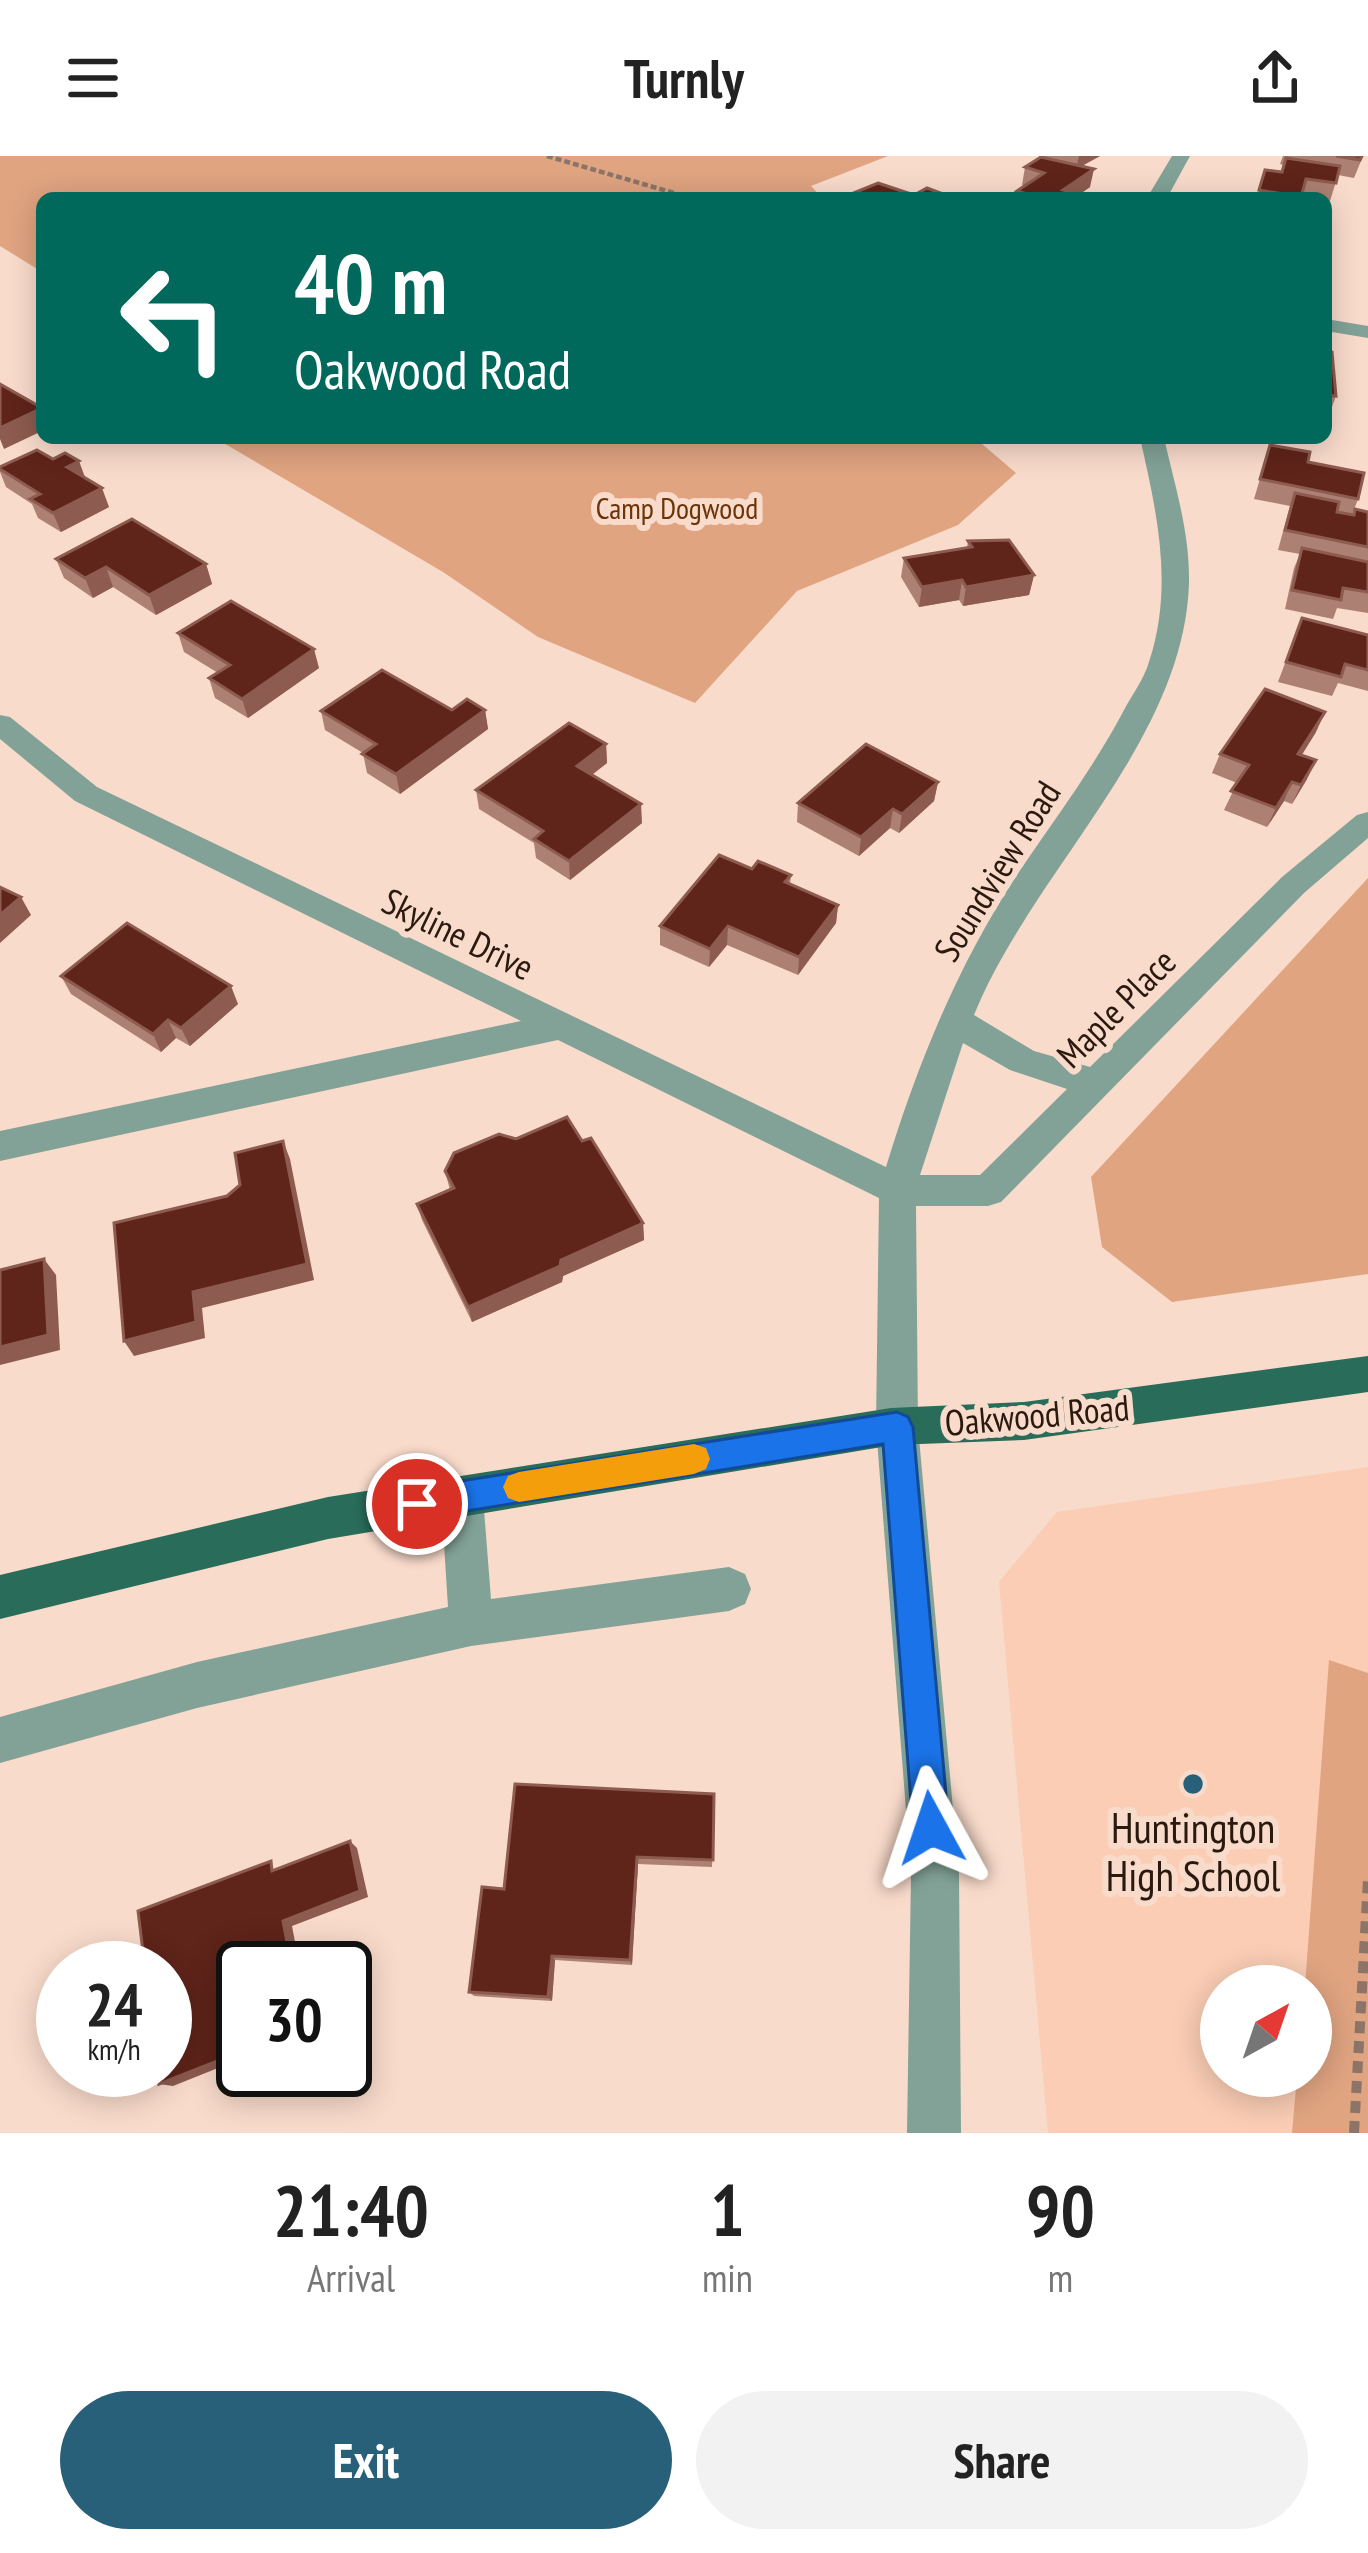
<!DOCTYPE html>
<style>
:root{--surface:#fff;--page:#f2f2f2;--text:#222;--muted:#767676;--accent:#28607a}
body{margin:0;font-family:"PT Sans Narrow",sans-serif;background:var(--page);color:var(--text);height:100vh;display:flex;flex-direction:column;font-size:45px;white-space:nowrap}
*{box-sizing:border-box;margin:0}
p{font-size:39px;color:var(--muted)}
.icon{flex:none;width:66px;height:66px;fill:none;stroke:currentColor;stroke-width:2;stroke-linecap:round;stroke-linejoin:round}
.map{position:relative;height:1977px;overflow:hidden}
.drawer{display:flex;flex-direction:column;background:var(--surface);flex:1}
.drawer>*{flex:none}
.guide{position:absolute;left:36px;top:36px;width:1296px;height:252px;border-radius:18px;box-shadow:0 6px 30px #0003;background:#00695c;color:#fff;overflow:hidden}
.needle{width:78px;rotate:40deg}
.fabs{position:absolute;left:1200px;top:1809px;display:grid;gap:24px}
.fabs a{display:grid;place-items:center;width:132px;height:132px;border-radius:50%;background:var(--surface);box-shadow:0 6px 30px #0003;font-size:60px}
.speed{position:absolute;left:36px;top:1785px;display:flex;gap:24px;font-size:60px;font-weight:700;text-align:center}
.speed>*{display:grid;place-content:center;width:156px;height:156px;border-radius:50%;background:var(--surface);box-shadow:0 6px 30px #0003;line-height:1}
.speed small{font-size:30px;font-weight:400}
.speed .limit{border:6px solid #111;border-radius:18px;background:#fff;color:#111}
.pin{position:absolute;display:grid;place-items:center;width:102px;height:102px;color:#fff;margin:-51px;border:6px solid #fff;border-radius:50%;box-shadow:0 3px 12px #0007}
.me{position:absolute;width:132px;margin:-66px;rotate:355deg;stroke-linejoin:round;filter:drop-shadow(0 0 9px #0008)}
.turn{display:flex;align-items:center;gap:42px;height:252px;padding:0 60px;font-size:54px}
.turn .icon{width:156px;height:156px;stroke-width:2.5}
.turn b{display:block;font-size:84px;line-height:102px}
.eta{display:flex;justify-content:space-evenly;align-items:center;height:204px;text-align:center}
.eta b{font-size:72px;font-weight:800;line-height:84px}
.action{display:flex;gap:24px;margin-top:auto;padding:24px 60px}
.action a{flex:1;height:138px;border-radius:72px;background:var(--accent);color:#fff;font-size:48px;font-weight:800;line-height:138px;text-align:center}
.action a+a{background:var(--page);color:var(--text)}
header{display:flex;justify-content:space-between;align-items:center;height:156px;padding:0 60px;background:var(--surface);font-size:54px;font-weight:800}
.map>svg:first-child{display:block}
.built{fill:#facdb4;fill-rule:evenodd}
.green{fill:#e0a481}
.lines{fill:none;stroke-linecap:round;stroke-linejoin:round}
.path-far1{stroke:#8c7568;stroke-width:4.5;stroke-dasharray:6 3;stroke-linecap:butt}
.path{stroke:#8c7568;stroke-width:10;stroke-dasharray:12 8;stroke-linecap:butt}
.minor{fill:#82a297;fill-rule:evenodd}
.major{fill:#286c59;fill-rule:evenodd}
.wall{fill:#ac8072}
.shaded-wall{fill:#8d5b4f}
.building{fill:#5f241a;stroke:#8d5b4f;stroke-width:3}
.route{fill:#1a73e8;stroke:#114b97;stroke-width:3}
.slow{fill:#f59e0b}
.poi-dot{fill:#28607a;stroke:#f9dbcb;stroke-width:4.5}
.labels{text-anchor:middle;stroke-width:12;stroke-linejoin:round;paint-order:stroke}
.far-park-label{font-size:30px;fill:#6c3308;stroke:#f9dbcb}
.street-label{font-size:36px;fill:#2a190e;stroke:#f9dbcb}
.near-poi-label{font-size:42px;fill:#2a190e;stroke:#f9dbcb}
</style>
<header><svg class="icon" aria-label="menu" viewBox="0 0 24 24"><path d="M4 6h16M4 12h16M4 18h16"/></svg>Turnly<svg class="icon" aria-label="share" viewBox="0 0 24 24"><path d="M12 15V3M7 8l5-5 5 5M5 13v7h14v-7"/></svg></header>
<div class="map">
<svg width="1368" height="1977" viewBox="0 0 1368 1977">
<rect width="100%" height="100%" fill="#f9dbcb"/>
<!-- built -->
<path class="built" d="M1368,1311V1977H1048L999,1426L1057,1356ZM1221,1830H1311V1920H1221Z"/>
<!-- green -->
<g class="green">
<polygon points="0,0 888,0 811,30 822,42 42,42 42,116 0,90"/>
<polygon points="215,282 975,282 1016,317 958,369 797,435 695,547 538,481 443,416"/>
<polygon points="1368,722 1368,1118 1172,1146 1102,1091 1091,1021"/>
<polygon points="1329,1504 1368,1517 1368,1977 1292,1977 1297,1920 1311,1920 1311,1830 1305,1830"/>
</g>
<g class="lines">
<!-- path-far1 -->
<polyline class="path-far1" points="547,0 691,42"/>
<!-- path -->
<polyline class="path" points="1354,1977 1368,1724"/>
<!-- minor -->
<g class="minor">
<polygon points="1172,0 1190,0 1167,42 1147,42"/>
<polygon points="1326,163 1368,170 1368,182 1326,175"/>
<path d="M1140,282H1164C1175,330 1190,377 1189,427C1184,587 1032,715 974,859L1034,895L1090,911L1282,721L1357,659L1368,656V682L1304,737L1001,1046L988,1050H916L918,1271L959,1718L961,1977H907L911,1718L876,1271L879,1042L558,884L0,1005V975L521,865L75,645L0,583V559L10,561L97,631L886,1011C919,903 961,801 1025,707C1060,656 1095,609 1124,554C1132,539 1144,523 1149,506C1174,430 1157,357 1140,282ZM963,887L1010,914L1067,933L980,1019H920Z"/>
<polygon points="462,1321 477,1327 483,1341 491,1443 729,1411 745,1418 751,1433 745,1448 729,1455 471,1490 197,1552 0,1607 0,1561 197,1506 448,1451 441,1341 447,1327"/>
</g>
<!-- major -->
<polygon class="major" points="1368,1200 1368,1236 1024,1284 894,1289 328,1383 0,1463 0,1419 328,1341 891,1252 1024,1246"/>
</g>
<!-- wall -->
<g class="wall">
<polygon points="1041,0 1100,0 1082,10 1090,31 1079,39 1084,42 1016,42 1017,35 1025,30 1022,29 1025,11"/>
<polygon points="1283,0 1363,0 1354,22 1338,19 1330,45 1326,44 1326,42 1301,40 1301,42 1252,42 1257,40 1265,14 1282,16 1284,9 1280,8"/>
<polygon points="1326,195 1336,240 1329,259 1326,259"/>
<polygon points="1270,289 1308,306 1358,343 1352,359 1355,353 1368,356 1368,457 1337,452 1333,463 1285,453 1294,412 1300,398 1278,394 1290,350 1254,343"/>
<polygon points="0,311 85,322 109,351 61,376 38,362 32,348 6,331 0,316"/>
<polygon points="968,385 1034,419 1029,439 963,450 959,444 919,451 901,421 904,402 967,392"/>
<polygon points="56,403 206,408 212,428 156,459 113,431 93,442 64,422"/>
<polygon points="1302,462 1368,479 1368,535 1338,527 1332,540 1278,526"/>
<polygon points="178,477 319,512 248,562 215,542 209,522 218,517 184,496"/>
<polygon points="485,554 488,573 400,638 367,617 363,597 325,574 321,555"/>
<polygon points="1316,576 1302,599 1307,623 1292,648 1284,645 1267,671 1224,654 1237,627 1212,617 1220,598"/>
<polygon points="606,588 607,607 592,619 642,667 570,724 536,702 534,687 479,653 476,634"/>
<polygon points="938,626 934,645 899,677 890,672 859,700 797,666 798,647"/>
<polygon points="791,719 790,729 838,749 836,767 798,819 727,789 709,811 660,789 660,770"/>
<polygon points="61,820 238,848 190,890 176,882 161,896 71,838"/>
<polygon points="516,983 582,985 643,1067 644,1084 563,1120 562,1126 472,1166 422,1064 417,1048 450,1034 445,1015"/>
<polygon points="714,1638 712,1711 638,1708 632,1809 555,1804 552,1845 474,1840 469,1836 504,1733"/>
</g>
<!-- shaded-wall -->
<g class="shaded-wall">
<polygon points="1079,0 1100,0 1076,13"/>
<polygon points="1094,13 1090,31 1074,42 1063,34"/>
<polygon points="42,252 42,275 4,293 0,283 0,272"/>
<polygon points="79,305 86,324 67,311"/>
<polygon points="102,332 109,351 61,376 53,357"/>
<polygon points="206,408 212,428 156,459 149,439"/>
<polygon points="106,411 113,431 93,442 85,422"/>
<polygon points="1034,419 1029,439 963,450 966,431"/>
<polygon points="962,424 959,444 919,451 922,431"/>
<polygon points="314,493 319,512 248,562 242,543"/>
<polygon points="485,554 488,573 400,638 396,618"/>
<polygon points="1325,556 1316,576 1290,617 1298,598"/>
<polygon points="606,588 607,607 578,629 577,610"/>
<polygon points="1316,604 1307,623 1292,648 1301,629"/>
<polygon points="938,626 934,645 899,677 902,658"/>
<polygon points="1292,626 1284,645 1267,671 1276,652"/>
<polygon points="641,648 642,667 570,724 569,705"/>
<polygon points="893,653 890,672 859,700 861,681"/>
<polygon points="21,741 31,759 0,787 0,759"/>
<polygon points="838,749 836,767 798,819 799,801"/>
<polygon points="728,770 727,789 709,811 710,793"/>
<polygon points="231,830 238,848 190,890 181,872"/>
<polygon points="168,864 176,882 161,896 153,878"/>
<polygon points="283,985 290,1003 314,1124 202,1152 205,1182 134,1200 124,1185 193,1136"/>
<polygon points="643,1067 644,1084 563,1120 562,1126 472,1166 468,1151 561,1104"/>
<polygon points="44,1103 56,1119 60,1194 0,1209 0,1191"/>
<polygon points="350,1685 357,1692 368,1741 292,1770 300,1812 292,1812 283,1765"/>
<polygon points="637,1701 638,1708 632,1809 630,1804"/>
<polygon points="552,1800 555,1804 552,1845 548,1841"/>
<polygon points="243,1895 243,1902 173,1930 159,1928"/>
</g>
<!-- building -->
<g class="building">
<polygon points="1336,0 1362,0 1360,4"/>
<polygon points="1041,1 1094,13 1063,34 1084,40 1081,42 1040,42 1017,35 1044,17 1025,11"/>
<polygon points="1286,2 1340,10 1336,27 1306,23 1301,41 1259,34 1265,14 1282,16"/>
<polygon points="878,27 914,39 927,32 951,41 851,42 846,40"/>
<polygon points="1326,195 1332,196 1336,240 1326,239"/>
<polygon points="0,228 42,252 0,272"/>
<polygon points="1270,289 1310,296 1308,306 1364,317 1358,343 1260,323"/>
<polygon points="37,294 53,303 65,297 79,305 67,311 102,332 53,357 30,343 40,338 0,313 0,311"/>
<polygon points="1295,337 1339,346 1337,356 1354,359 1355,353 1368,356 1368,391 1285,374"/>
<polygon points="132,363 206,408 149,439 106,411 85,422 56,403"/>
<polygon points="1009,384 1034,419 966,431 962,424 922,431 904,402 972,391 968,385"/>
<polygon points="1302,392 1368,406 1368,436 1343,432 1341,444 1292,434"/>
<polygon points="231,445 314,493 242,543 209,522 230,509 178,477"/>
<polygon points="1302,462 1368,479 1368,514 1345,508 1341,521 1286,506"/>
<polygon points="382,514 452,554 467,543 485,554 396,618 362,598 376,588 321,555"/>
<polygon points="1265,533 1325,556 1298,598 1316,604 1301,629 1292,626 1276,652 1231,635 1249,609 1220,598"/>
<polygon points="569,567 606,588 577,610 641,648 569,705 534,683 543,675 476,634"/>
<polygon points="866,588 938,626 902,658 893,653 861,681 798,647"/>
<polygon points="719,699 752,713 758,705 791,719 785,726 838,749 799,801 728,770 710,793 660,770"/>
<polygon points="0,731 21,741 0,759"/>
<polygon points="127,767 231,830 181,872 168,864 153,878 61,820"/>
<polygon points="567,961 582,985 591,982 643,1067 561,1104 560,1110 468,1151 417,1048 454,1032 445,1015 454,997 499,978 516,983"/>
<polygon points="283,985 307,1108 193,1136 196,1166 124,1185 114,1067 227,1040 240,1029 235,997"/>
<polygon points="44,1103 48,1179 0,1191 0,1114"/>
<polygon points="515,1628 714,1638 713,1704 637,1701 630,1804 552,1800 548,1841 469,1836 482,1731 504,1733"/>
<polygon points="350,1685 360,1735 283,1765 292,1812 243,1812 243,1895 159,1928 158,1914 165,1914 165,1812 145,1812 138,1755 271,1705 272,1715"/>
</g>
<!-- route -->
<polygon class="route" points="897,1256 908,1261 913,1271 949,1672 944,1685 931,1690 918,1685 913,1672 883,1288 417,1363 406,1359 401,1348 406,1337 417,1332"/>
<!-- slow -->
<polygon class="slow" points="694,1288 706,1292 710,1303 706,1313 694,1318 519,1346 508,1342 503,1331 508,1320 519,1316"/>
<!-- markers -->
<circle class="poi-dot" cx="1193" cy="1628" r="12"/>
<g class="labels">
<!-- far-park labels -->
<g class="far-park-label">
<text x="677" y="363">Camp Dogwood</text>
</g>
<!-- street labels -->
<g class="street-label">
<text transform="translate(997 715) rotate(-58)" y="13">Soundview Road</text>
<text transform="translate(458 778) rotate(26)" y="13">Skyline Drive</text>
<text transform="translate(1116 852) rotate(-45)" y="13">Maple Place</text>
<text transform="translate(1037 1259) rotate(-5)" y="13">Oakwood Road</text>
</g>
<!-- near-poi labels -->
<g class="near-poi-label">
<text x="1193" y="1687">Huntington<tspan x="1193" dy="48">High School</tspan></text>
</g>
</g>
</svg>
<div class="fabs">
<a><svg class="needle" viewBox="-14 -14 28 28"><path d="M0-13l5 13h-10z" fill="#e53935"/><path d="M0 13l5-13h-10z" fill="#767676"/></svg></a>
</div>
<div class="speed"><div>24<small>km/h</small></div><div class="limit">30</div></div>
<div class="pin" style="left:417px;top:1348px;background:#d93025"><svg class="icon" aria-label="arrive" viewBox="0 0 24 24"><path d="M6 21V4h12l-3 4 3 4H6"/></svg></div>
<svg class="me" style="left:931px;top:1672px" viewBox="-20 -20 40 40"><path d="M0-17L14 15 0 8-14 15z" fill="#1a73e8" stroke="#fff" stroke-width="4"/></svg>
<div class="guide">
<div class="turn"><svg class="icon" aria-label="left" viewBox="0 0 24 24"><path d="M17 20v-9H6M10 6l-5 5 5 5"/></svg><div><b>40 m</b>Oakwood Road</div></div>
</div>
</div>
<section class="drawer">
<div class="eta">
<div><b>21:40</b><p>Arrival</p></div>
<div><b>1</b><p>min</p></div>
<div><b>90</b><p>m</p></div>
</div>
<div class="action"><a>Exit</a><a>Share</a></div>
</section>
